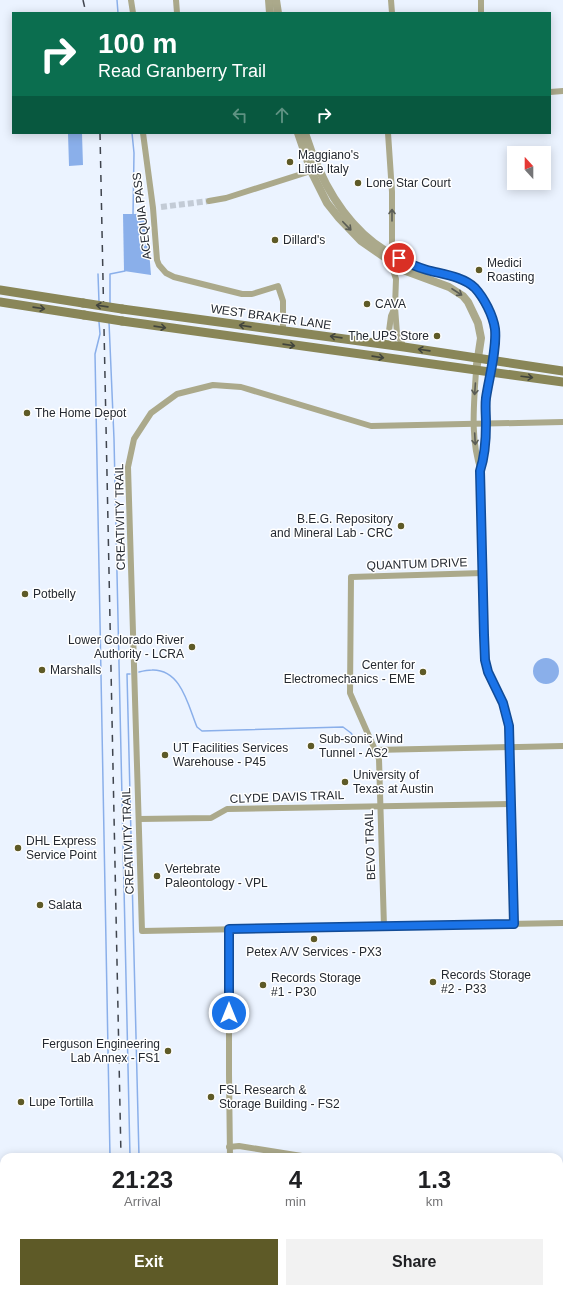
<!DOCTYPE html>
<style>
:root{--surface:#fff;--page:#f2f2f2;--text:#202124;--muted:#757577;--accent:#5e5a27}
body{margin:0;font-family:Arial,sans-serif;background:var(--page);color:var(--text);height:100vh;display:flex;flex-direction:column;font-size:15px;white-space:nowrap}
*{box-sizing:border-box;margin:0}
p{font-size:13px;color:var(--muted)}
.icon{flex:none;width:22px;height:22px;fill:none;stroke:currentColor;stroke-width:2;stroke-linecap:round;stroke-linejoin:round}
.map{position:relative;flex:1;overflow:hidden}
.drawer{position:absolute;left:0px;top:1153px;width:563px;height:140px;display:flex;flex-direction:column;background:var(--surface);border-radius:12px 12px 0 0;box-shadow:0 2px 10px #0003}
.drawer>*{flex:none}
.top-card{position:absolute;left:12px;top:12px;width:539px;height:122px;border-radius:0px;box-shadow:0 2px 10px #0003;background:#0b6e4f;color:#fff;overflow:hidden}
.needle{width:26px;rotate:339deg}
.buttons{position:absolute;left:507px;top:146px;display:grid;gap:8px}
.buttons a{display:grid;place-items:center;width:44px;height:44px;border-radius:0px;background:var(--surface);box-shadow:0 2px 10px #0003;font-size:20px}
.pin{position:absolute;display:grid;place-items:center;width:34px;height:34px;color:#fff;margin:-17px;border:2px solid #fff;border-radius:50%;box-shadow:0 1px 4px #0007}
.me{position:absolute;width:44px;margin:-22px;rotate:0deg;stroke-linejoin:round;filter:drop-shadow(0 0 3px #0008)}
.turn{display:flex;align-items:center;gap:14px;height:84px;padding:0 20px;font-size:18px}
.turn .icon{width:52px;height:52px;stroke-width:2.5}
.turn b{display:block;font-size:28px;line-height:34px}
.lanes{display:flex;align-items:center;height:38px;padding:0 20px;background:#0003;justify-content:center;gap:20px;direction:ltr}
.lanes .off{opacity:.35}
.eta{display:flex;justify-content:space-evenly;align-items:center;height:68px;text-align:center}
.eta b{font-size:24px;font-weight:700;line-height:28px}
.action{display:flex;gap:8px;margin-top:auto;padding:8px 20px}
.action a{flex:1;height:46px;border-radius:0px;background:var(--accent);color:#fff;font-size:16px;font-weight:700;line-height:46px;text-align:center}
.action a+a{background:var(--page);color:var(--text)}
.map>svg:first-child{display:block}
.water{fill:#8aafea}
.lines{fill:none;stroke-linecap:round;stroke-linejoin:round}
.stream{stroke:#8aafea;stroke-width:1.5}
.minor-tunnel{stroke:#c3cbd6;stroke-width:6;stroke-dasharray:6 3;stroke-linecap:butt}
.minor{stroke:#aba98b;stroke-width:6}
.tertiary{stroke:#aba98b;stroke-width:8}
.secondary{stroke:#898658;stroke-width:9}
.rail{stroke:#3f444d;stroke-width:1.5;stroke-dasharray:7 7;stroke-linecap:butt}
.secondary-bridge{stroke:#898658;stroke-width:9}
.oneway{stroke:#5a5c55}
.oneway2{stroke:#42453d}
.route-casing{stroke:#114b97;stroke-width:10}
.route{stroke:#1a73e8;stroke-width:7}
.poi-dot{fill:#5e5a27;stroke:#fff;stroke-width:1.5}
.labels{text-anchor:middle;stroke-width:3;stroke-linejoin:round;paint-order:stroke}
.poi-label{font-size:12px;fill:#242931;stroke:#fff;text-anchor:start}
.street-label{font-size:12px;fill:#242931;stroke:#fff}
</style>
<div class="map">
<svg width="563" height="1293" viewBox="0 0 563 1293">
<rect width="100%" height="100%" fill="#ebf3ff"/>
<!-- water -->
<g class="water">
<polygon points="68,134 82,134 83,165 69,166"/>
<polygon points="123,214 146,214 151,275 124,271"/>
<circle cx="546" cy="671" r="13"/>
<polygon points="32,1289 91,1289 91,1293 33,1293"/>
</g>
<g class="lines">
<!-- stream -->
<g class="stream">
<polyline points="117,0 118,13"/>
<polyline points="132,133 134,153 133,215"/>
<polyline points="98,274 99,302"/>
<polyline points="110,303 110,274 125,271"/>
<polyline points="99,322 100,334 95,354 110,1157"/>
<polyline points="109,322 114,439 130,1157"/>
<path d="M139,672C143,671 148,670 152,670C181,669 188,705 197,727L202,731L343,727L351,733L357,742"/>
<polyline points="130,674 127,674 139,1157"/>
<polyline points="132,1289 132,1293"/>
<polyline points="142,1289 142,1293"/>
</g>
<!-- minor-tunnel -->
<polyline class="minor-tunnel" points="161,207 209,201"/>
<!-- minor -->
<g class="minor">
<polyline points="131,0 133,13"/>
<polyline points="176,0 177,13"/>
<polyline points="391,0 392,13"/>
<polyline points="481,0 481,13"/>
<polyline points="550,92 563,91"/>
<polyline points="143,133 153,208 157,260 159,265 166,273 174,277 242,294 252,294 278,286 283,301 283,331"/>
<polyline points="388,133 392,192 392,254"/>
<polyline points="209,201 226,198 311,171"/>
<polyline points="389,261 394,273 396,279 395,307 397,334 404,347"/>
<polyline points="374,343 385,336 389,331 391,316 395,307"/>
<path d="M476,371C474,404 470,439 481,471"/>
<path d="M491,373C489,382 487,391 486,400C484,424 487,448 481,471L485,660C491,683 505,703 509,726L514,924"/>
<polyline points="563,422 371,426 241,387 213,385 177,394 151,413 134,439 128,467 142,931 563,923"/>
<polyline points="374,750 563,746"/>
<polyline points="139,819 211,818 227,809 511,804"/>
<polyline points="384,927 379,759 350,693 351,577 483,573"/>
<polyline points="229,929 229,1074 230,1157"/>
<polyline points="229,1147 239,1146 308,1157"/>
<polyline points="559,1196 563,1197"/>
<polyline points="244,1289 244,1293"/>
</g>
<!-- tertiary -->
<g class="tertiary">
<polyline points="269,0 270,13"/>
<polyline points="276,0 278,13"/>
<polyline points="298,133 311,171 327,203 339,218 361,241 403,270 449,287 463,296 468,302 478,323 481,338 476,371"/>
<path d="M305,133C318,174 339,216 374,243C387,253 404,262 419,267C437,274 458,275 473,287C478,291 481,297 484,302C490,310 494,321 495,330C496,345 492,358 491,373"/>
</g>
<!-- secondary -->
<g class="secondary">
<polyline points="0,290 83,303"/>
<polyline points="0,302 84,315"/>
<polyline points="122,309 404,347 563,371"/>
<polyline points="122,321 563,382"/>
<polyline points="0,1281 2,1293"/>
</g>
<!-- rail -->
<g class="rail">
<polyline points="83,0 86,13"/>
<polyline points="100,133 121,1157"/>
<polyline points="124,1289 124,1293"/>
</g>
<!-- secondary-bridge -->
<g class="secondary-bridge">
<polyline points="83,303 122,309"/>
<polyline points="84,315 122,321"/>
</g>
</g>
<!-- one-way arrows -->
<defs><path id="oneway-shaft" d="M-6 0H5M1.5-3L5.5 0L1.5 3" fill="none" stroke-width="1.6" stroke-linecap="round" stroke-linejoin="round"/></defs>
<g class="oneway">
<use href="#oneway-shaft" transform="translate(392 215) rotate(-90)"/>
<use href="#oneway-shaft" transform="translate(347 226) rotate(46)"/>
<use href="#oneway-shaft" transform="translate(457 292) rotate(33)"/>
<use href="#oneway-shaft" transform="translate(475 389) rotate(94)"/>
<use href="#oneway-shaft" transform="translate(475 439) rotate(87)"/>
</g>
<g class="oneway2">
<use href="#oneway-shaft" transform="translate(102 306) rotate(-172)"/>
<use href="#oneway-shaft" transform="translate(39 308) rotate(8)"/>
<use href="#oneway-shaft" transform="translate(245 326) rotate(-172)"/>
<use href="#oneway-shaft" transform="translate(160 327) rotate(8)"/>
<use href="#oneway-shaft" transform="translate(336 337) rotate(-172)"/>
<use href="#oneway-shaft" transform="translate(289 345) rotate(8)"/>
<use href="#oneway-shaft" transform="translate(424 350) rotate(-172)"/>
<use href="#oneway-shaft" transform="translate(378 357) rotate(8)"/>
<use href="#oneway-shaft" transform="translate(527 377) rotate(7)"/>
</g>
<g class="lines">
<!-- route casing -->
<g class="route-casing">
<path id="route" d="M229,1013V929L514,924L509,726L503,703L488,672L485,660L484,635L480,471C485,456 486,439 486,423C486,415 485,406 486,398C489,378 497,349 495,329C493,315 484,298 475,288C463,276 441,274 427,270C417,267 407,263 399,258"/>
</g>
<!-- route -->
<use href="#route" class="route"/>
</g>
<!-- markers -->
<g class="poi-dot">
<circle cx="290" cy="162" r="4"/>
<circle cx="358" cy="183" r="4"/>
<circle cx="275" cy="240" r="4"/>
<circle cx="479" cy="270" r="4"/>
<circle cx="367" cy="304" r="4"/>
<circle cx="437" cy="336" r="4"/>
<circle cx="27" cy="413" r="4"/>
<circle cx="401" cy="526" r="4"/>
<circle cx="25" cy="594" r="4"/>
<circle cx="192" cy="647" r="4"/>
<circle cx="42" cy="670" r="4"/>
<circle cx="423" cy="672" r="4"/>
<circle cx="311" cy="746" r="4"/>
<circle cx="165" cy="755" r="4"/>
<circle cx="345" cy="782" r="4"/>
<circle cx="18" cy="848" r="4"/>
<circle cx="157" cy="876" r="4"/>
<circle cx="40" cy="905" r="4"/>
<circle cx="314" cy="939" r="4"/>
<circle cx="433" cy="982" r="4"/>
<circle cx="263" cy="985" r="4"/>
<circle cx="168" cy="1051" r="4"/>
<circle cx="211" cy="1097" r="4"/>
<circle cx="21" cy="1102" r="4"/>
</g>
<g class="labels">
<!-- poi labels -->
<g class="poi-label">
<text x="298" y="159">Maggiano's<tspan x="298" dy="14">Little Italy</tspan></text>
<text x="366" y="187">Lone Star Court</text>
<text x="283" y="244">Dillard's</text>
<text x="487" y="267">Medici<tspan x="487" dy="14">Roasting</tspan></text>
<text x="375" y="308">CAVA</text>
<text x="429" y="340" text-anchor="end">The UPS Store</text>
<text x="35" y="417">The Home Depot</text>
<text x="393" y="523" text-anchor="end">B.E.G. Repository<tspan x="393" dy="14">and Mineral Lab - CRC</tspan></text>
<text x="33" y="598">Potbelly</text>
<text x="184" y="644" text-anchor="end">Lower Colorado River<tspan x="184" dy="14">Authority - LCRA</tspan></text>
<text x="415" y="669" text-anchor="end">Center for<tspan x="415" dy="14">Electromechanics - EME</tspan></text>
<text x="50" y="674">Marshalls</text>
<text x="319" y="743">Sub-sonic Wind<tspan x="319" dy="14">Tunnel - AS2</tspan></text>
<text x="173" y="752">UT Facilities Services<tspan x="173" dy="14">Warehouse - P45</tspan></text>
<text x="353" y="779">University of<tspan x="353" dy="14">Texas at Austin</tspan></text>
<text x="26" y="845">DHL Express<tspan x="26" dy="14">Service Point</tspan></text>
<text x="165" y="873">Vertebrate<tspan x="165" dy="14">Paleontology - VPL</tspan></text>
<text x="48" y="909">Salata</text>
<text x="314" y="956" text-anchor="middle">Petex A/V Services - PX3</text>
<text x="441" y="979">Records Storage<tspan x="441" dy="14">#2 - P33</tspan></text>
<text x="271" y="982">Records Storage<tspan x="271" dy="14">#1 - P30</tspan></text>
<text x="160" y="1048" text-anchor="end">Ferguson Engineering<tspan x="160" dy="14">Lab Annex - FS1</tspan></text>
<text x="219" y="1094">FSL Research &amp;<tspan x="219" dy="14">Storage Building - FS2</tspan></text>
<text x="29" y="1106">Lupe Tortilla</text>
</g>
<!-- street labels -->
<g class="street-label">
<text transform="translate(142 216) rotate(-97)" y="4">ACEQUIA PASS</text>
<text transform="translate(271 317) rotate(8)" y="4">WEST BRAKER LANE</text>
<text transform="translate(120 517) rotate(-91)" y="4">CREATIVITY TRAIL</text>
<text transform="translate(417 564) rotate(-2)" y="4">QUANTUM DRIVE</text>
<text transform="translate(287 797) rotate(-2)" y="4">CLYDE DAVIS TRAIL</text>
<text transform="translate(128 841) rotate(-92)" y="4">CREATIVITY TRAIL</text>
<text transform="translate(370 845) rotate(-92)" y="4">BEVO TRAIL</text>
</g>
</g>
</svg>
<div class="buttons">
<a><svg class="needle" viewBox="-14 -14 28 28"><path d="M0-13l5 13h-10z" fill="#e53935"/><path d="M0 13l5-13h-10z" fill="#757577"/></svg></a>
</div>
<div class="pin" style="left:399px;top:258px;background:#d93025"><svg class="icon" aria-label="arrive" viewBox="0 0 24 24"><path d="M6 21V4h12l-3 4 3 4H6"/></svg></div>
<svg class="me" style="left:229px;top:1013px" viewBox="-20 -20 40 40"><circle r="17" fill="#1a73e8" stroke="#fff" stroke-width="3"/><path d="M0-11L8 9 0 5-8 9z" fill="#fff"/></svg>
<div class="top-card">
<div class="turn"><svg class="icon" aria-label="right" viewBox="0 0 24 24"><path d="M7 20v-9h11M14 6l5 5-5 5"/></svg><div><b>100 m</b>Read Granberry Trail</div></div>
<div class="lanes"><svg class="icon off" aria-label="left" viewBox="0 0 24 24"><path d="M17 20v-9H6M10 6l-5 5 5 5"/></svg><svg class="icon off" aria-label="ahead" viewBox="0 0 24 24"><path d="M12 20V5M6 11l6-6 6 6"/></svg><svg class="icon" aria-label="right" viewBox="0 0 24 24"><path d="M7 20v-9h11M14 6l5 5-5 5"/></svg></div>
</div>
<section class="drawer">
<div class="eta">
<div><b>21:23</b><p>Arrival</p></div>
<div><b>4</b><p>min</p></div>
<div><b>1.3</b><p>km</p></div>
</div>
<div class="action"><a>Exit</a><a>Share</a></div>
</section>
</div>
